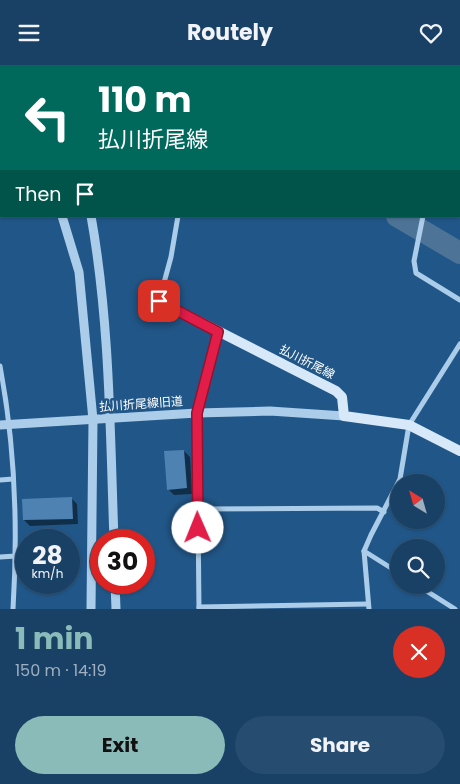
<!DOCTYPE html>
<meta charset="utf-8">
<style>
:root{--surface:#194166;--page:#264c6f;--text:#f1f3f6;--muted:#9fafbf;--line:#375a7a;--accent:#8bbbb9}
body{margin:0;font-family:Poppins,"Noto Sans JP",sans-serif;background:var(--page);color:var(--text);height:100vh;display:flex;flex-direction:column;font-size:19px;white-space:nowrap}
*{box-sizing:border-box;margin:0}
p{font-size:16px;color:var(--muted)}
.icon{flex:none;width:28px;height:28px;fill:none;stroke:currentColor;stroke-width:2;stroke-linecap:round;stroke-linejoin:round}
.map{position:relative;height:544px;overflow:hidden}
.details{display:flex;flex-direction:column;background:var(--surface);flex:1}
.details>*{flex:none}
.hud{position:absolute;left:0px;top:0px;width:460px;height:152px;box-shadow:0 1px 4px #0004,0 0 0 1px var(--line);background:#00695c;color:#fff;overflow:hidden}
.needle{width:32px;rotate:323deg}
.buttons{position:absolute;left:390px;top:409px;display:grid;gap:10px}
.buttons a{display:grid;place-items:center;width:55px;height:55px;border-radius:50%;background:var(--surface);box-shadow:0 1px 4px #0004,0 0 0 1px var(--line);font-size:25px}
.speed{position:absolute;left:15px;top:464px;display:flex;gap:10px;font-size:25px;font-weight:700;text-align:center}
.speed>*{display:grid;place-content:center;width:65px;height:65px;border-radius:50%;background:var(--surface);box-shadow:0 1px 4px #0004,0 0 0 1px var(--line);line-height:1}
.speed small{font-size:12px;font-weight:400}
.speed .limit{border:8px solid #d22;background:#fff;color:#111}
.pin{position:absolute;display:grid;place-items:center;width:42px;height:42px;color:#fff;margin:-21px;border-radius:10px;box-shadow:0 2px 8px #0006}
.me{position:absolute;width:55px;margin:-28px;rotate:359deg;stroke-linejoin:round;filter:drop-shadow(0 0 4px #0008)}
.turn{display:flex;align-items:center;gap:18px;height:105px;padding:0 15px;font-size:22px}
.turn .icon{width:65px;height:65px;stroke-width:2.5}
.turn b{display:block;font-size:35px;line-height:42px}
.then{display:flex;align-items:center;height:48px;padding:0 15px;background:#0003;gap:10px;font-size:19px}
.round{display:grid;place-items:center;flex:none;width:52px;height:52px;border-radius:26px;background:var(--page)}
.overview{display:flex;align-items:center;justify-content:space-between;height:85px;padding:0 15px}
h1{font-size:30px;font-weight:700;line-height:38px;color:var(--accent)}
.primary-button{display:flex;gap:10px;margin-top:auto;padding:10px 15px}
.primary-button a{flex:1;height:58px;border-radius:30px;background:var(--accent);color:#111;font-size:20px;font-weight:700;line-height:58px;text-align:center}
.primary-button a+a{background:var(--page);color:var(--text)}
header{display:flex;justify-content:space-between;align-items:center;height:65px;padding:0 15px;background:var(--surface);font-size:22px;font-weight:700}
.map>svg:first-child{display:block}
.shadow{fill:#0007}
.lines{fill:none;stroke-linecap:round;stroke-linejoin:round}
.river{stroke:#4d7396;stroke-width:22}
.building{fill:#4e82b2}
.minor{stroke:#accdea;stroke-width:5}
.tertiary{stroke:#accdea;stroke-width:9}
.secondary{stroke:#d7e8f8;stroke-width:10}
.route-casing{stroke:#92132f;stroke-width:12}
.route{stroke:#e11d48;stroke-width:9}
.labels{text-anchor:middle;stroke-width:5;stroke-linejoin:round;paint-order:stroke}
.street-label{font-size:12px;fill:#fff;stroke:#215788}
</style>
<header><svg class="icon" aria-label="menu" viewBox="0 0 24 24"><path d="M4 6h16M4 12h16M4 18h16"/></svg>Routely<svg class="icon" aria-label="heart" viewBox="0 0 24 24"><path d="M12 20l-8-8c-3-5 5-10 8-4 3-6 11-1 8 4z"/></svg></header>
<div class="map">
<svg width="460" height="544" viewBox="0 0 460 544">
<rect width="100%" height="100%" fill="#215788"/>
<!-- shadow -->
<g class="shadow">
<polygon points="184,386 190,392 192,429 174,430 168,424"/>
<polygon points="71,433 77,439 78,459 30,461 24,455"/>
</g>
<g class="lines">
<!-- river -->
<polyline class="river" points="397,151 460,188"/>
</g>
<!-- building -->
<g class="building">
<polygon points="184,385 187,423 167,425 164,386"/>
<polygon points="72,432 73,454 23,455 22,434"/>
</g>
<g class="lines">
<!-- minor -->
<g class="minor">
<polyline points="134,0 135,1"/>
<polyline points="204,1 204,0"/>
<polyline points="452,1 453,0"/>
<polyline points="423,151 414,196 416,208 460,235"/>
<polyline points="159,236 171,192 178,151"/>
<path d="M0,301C15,380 18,463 13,544"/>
<polyline points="0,415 13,414"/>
<polyline points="197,444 377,443 384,447"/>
<polyline points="364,486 399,508"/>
<polyline points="0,492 16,491"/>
<polyline points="417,520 455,544"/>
<polyline points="199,542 368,539"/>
<polyline points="199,544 197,348 218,267"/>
<polyline points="369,544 364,486 371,470 400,414 409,360 460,279"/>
</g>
<!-- tertiary -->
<g class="tertiary">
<polyline points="5,0 5,1"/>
<polyline points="45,0 46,1"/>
<polyline points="62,151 79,207 93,355 91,544"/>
<path d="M91,151C110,257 110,367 114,475"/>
<polyline points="0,360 197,348 270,346 344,351"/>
<polyline points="115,518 116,544"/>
</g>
<!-- secondary -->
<polyline class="secondary" points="159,236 336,326 342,332 344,351 409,360 460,386"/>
</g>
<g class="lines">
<!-- route casing -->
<g class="route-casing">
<polyline id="route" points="159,236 218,267 197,348 198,463"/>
</g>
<!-- route -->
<use href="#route" class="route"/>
</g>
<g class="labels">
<!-- street labels -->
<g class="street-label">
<text transform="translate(307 297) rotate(27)" y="4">払川折尾線</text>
<text transform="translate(141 339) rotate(-4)" y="4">払川折尾線旧道</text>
</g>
</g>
</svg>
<div class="buttons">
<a><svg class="needle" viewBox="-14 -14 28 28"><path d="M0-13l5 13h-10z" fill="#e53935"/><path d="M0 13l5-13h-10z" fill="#9fafbf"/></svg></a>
<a><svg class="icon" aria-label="search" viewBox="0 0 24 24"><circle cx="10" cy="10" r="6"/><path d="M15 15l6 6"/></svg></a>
</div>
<div class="speed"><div>28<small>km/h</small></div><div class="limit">30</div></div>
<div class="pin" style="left:159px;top:236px;background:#d93025"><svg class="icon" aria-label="arrive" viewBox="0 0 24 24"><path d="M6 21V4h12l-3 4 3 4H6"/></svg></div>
<svg class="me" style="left:198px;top:463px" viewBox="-20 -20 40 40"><circle r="19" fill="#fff"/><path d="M0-13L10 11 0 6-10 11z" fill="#e11d48"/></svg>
<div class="hud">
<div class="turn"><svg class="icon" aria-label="left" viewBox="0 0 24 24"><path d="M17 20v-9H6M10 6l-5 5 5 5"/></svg><div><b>110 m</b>払川折尾線</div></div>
<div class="then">Then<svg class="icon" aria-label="arrive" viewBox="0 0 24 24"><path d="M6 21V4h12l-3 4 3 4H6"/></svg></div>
</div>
</div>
<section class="details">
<div class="overview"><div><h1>1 min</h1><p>150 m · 14:19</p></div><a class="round" style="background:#d93025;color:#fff"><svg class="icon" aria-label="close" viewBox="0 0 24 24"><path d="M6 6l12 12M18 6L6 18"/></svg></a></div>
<div class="primary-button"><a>Exit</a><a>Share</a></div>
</section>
